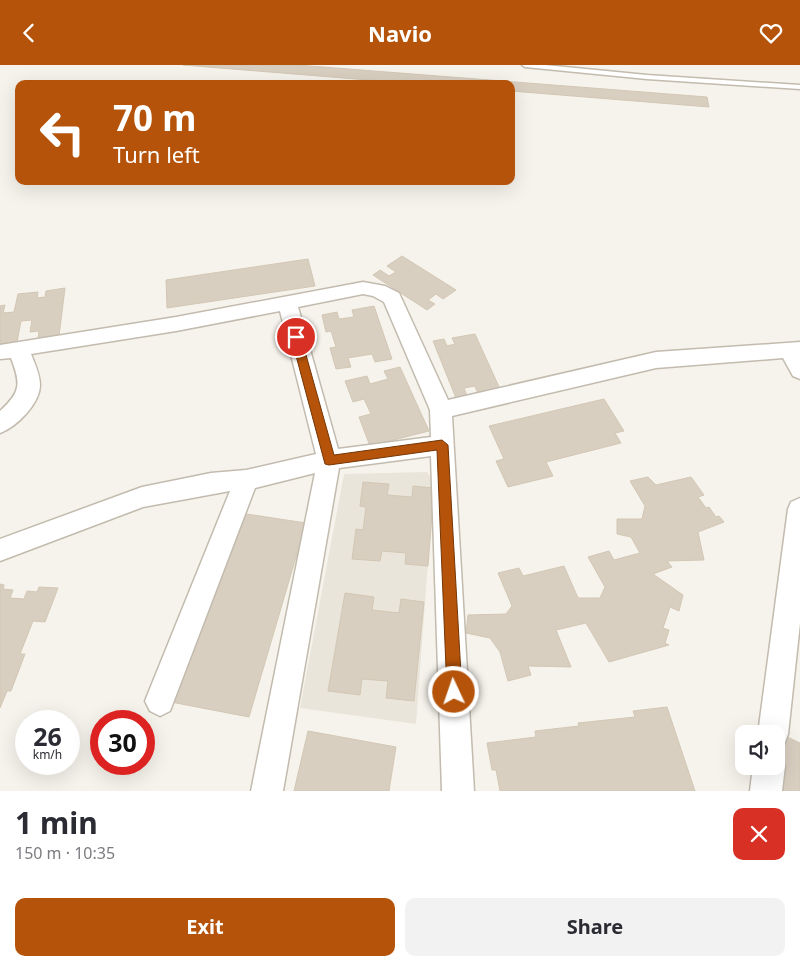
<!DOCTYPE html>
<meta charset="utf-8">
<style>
:root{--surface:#fff;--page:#f2f2f3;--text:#2b2b33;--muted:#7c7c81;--accent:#b45309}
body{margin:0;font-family:"Noto Sans",sans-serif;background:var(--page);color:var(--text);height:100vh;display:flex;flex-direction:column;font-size:19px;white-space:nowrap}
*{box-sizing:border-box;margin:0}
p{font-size:16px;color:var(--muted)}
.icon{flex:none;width:28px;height:28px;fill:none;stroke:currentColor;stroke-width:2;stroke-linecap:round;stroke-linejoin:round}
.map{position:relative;height:726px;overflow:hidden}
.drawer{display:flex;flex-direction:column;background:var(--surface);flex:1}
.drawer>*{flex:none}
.hud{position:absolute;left:15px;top:15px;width:500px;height:105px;border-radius:10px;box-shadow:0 5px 20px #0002;background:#b45309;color:#fff;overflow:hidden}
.controls{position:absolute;left:735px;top:660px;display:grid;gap:10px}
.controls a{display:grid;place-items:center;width:50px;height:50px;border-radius:10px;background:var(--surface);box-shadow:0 5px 20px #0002;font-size:25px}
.speed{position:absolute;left:15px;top:645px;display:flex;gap:10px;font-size:25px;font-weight:700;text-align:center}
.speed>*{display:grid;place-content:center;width:65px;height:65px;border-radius:50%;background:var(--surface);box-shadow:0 5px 20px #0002;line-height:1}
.speed small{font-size:12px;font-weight:400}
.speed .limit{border:8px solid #d22;background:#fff;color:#111}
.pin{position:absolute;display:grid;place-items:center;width:42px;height:42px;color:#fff;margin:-21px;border:2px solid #fff;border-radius:50%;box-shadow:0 1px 5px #0007}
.me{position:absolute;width:55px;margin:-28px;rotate:357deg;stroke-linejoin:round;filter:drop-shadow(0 0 4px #0008)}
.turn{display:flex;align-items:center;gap:18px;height:105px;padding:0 15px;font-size:22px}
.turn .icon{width:65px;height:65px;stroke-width:2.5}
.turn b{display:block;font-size:35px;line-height:42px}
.round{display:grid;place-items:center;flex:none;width:52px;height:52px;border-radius:10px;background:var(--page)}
.head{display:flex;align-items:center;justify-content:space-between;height:85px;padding:0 15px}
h1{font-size:30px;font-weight:700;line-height:38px}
.primary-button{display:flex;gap:10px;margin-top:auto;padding:10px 15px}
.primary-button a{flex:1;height:58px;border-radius:10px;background:var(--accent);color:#fff;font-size:20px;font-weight:700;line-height:58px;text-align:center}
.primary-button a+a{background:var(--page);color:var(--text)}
header{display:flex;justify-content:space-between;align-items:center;height:65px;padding:0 15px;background:var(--accent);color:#fff;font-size:22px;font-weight:700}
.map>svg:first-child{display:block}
.residential{fill:#eae5da}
.building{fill:#d8cfc1;stroke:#d3c7b4}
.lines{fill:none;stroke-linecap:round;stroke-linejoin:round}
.service-casing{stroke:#c2bbae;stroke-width:3}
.minor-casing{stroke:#c2bbae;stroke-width:3}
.service{fill:#fff;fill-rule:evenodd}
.minor{fill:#fff;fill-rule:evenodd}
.route{fill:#b45309;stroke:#753606}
</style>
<header><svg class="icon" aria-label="back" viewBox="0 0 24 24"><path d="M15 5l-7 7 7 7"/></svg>Navio<svg class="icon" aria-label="heart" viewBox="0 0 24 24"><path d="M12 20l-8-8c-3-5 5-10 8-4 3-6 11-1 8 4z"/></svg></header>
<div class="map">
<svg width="800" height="726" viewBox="0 0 800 726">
<rect width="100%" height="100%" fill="#f6f3ec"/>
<!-- residential -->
<polygon class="residential" points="427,407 434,417 416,659 300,643 344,409"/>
<!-- building -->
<g class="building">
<polygon points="183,0 297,0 707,32 709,42 511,26 511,19 417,19"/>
<polygon points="402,191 456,225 443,234 436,229 428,235 435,239 427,245 373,210 380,205 389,211 396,207 387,201"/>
<polygon points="308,194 315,221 167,243 166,215"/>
<polygon points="65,223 59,271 38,274 39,266 30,267 32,255 21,256 17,277 0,279 0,241 5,240 3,248 14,247 18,229 38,227 37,233 45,232 46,226"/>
<polygon points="374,241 392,294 375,297 372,289 348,293 351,302 336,304 330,283 336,282 331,266 326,267 322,250 337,247 339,254 354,252 352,245"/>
<polygon points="475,269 500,324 478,329 475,321 464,323 467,331 456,333 433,276 444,274 447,281 455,279 452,273"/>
<polygon points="400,302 429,366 370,381 359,352 371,349 364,334 353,337 345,316 367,311 370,319 388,314 384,306"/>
<polygon points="604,334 624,366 615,368 621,378 546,397 553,411 508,422 496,396 504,394 489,361"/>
<polygon points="648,412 656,420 691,412 704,430 698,432 706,443 709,442 716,452 719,451 724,457 698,467 704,495 667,496 672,502 653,509 683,530 679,546 670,542 663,563 669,565 665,578 669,580 609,597 586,558 556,565 571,602 528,601 531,610 508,616 500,587 490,573 466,568 468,550 506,549 512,541 498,508 519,503 523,511 564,501 578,533 600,533 605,522 588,492 609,486 614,495 640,488 631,472 617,469 617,454 642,454 645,441 630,416"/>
<polygon points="363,417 389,419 387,430 412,432 413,421 434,423 428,501 405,499 406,488 382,486 380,496 352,494 356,464 363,465 366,442 360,441"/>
<polygon points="240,448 306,458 249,652 171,637"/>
<polygon points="0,519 4,520 3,524 13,525 10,533 24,534 27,526 37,527 39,522 58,523 45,557 33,556 20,589 25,589 11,626 7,626 0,643"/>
<polygon points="345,528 374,532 372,545 399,548 401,534 424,537 414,636 386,633 388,616 362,614 360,630 328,626"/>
<polygon points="667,642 695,726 500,726 496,705 492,705 487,678 536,672 535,666 579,661 578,658 635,652 633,646"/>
<polygon points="308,666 396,682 389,726 294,726"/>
<polygon points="785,671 800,678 800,726 776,726"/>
</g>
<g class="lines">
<!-- service casing -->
<g class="service-casing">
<polygon id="service" points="522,0 545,0 647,10 800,20 800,24 647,14 525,2"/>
</g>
<!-- minor casing -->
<g class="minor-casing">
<g id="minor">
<path d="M363,217L385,221L399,228L448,335L656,287L800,277V314L793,311L783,293L656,303L452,351L474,726H442L431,391L339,403L283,726H251L315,408L255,423L170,646L160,651L150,646L145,636L230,426L143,442L0,496V474L142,422L211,408L246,405L316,389L280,246L176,266L31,289C35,299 40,310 40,320C40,339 16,362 0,368V346C21,327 21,319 11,293L0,294V280L176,252ZM363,229L373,231L384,237L430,345L431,372L338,384L298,242Z"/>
<polygon points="800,433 800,558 788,669 784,680 776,683 776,669 758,669 788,444 791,437"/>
<polygon points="776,688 780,690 785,701 782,726 750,726 753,701 776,701"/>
</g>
</g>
<!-- service -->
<use href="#service" class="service"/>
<!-- minor -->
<use href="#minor" class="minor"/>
</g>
<!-- route -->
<polygon class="route" points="296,268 301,272 334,390 442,375 448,380 462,627 459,632 454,635 449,632 447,627 437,385 329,400 325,399 291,272"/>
</svg>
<div class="controls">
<a><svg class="icon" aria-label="sound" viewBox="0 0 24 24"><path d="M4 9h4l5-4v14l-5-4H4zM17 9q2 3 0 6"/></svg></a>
</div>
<div class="speed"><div>26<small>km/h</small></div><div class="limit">30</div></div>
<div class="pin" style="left:296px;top:272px;background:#d93025"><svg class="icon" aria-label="arrive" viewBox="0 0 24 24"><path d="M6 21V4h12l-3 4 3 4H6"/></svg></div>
<svg class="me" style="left:454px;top:627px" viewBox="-20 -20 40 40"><circle r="17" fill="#b45309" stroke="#fff" stroke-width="3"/><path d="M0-11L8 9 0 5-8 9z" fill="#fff"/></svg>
<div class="hud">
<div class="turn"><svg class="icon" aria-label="left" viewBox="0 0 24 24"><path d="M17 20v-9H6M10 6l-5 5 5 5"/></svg><div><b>70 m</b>Turn left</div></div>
</div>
</div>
<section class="drawer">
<div class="head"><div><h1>1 min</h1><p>150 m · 10:35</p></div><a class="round" style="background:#d93025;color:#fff"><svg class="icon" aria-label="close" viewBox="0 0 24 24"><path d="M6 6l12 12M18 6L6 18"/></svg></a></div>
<div class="primary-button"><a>Exit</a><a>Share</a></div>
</section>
